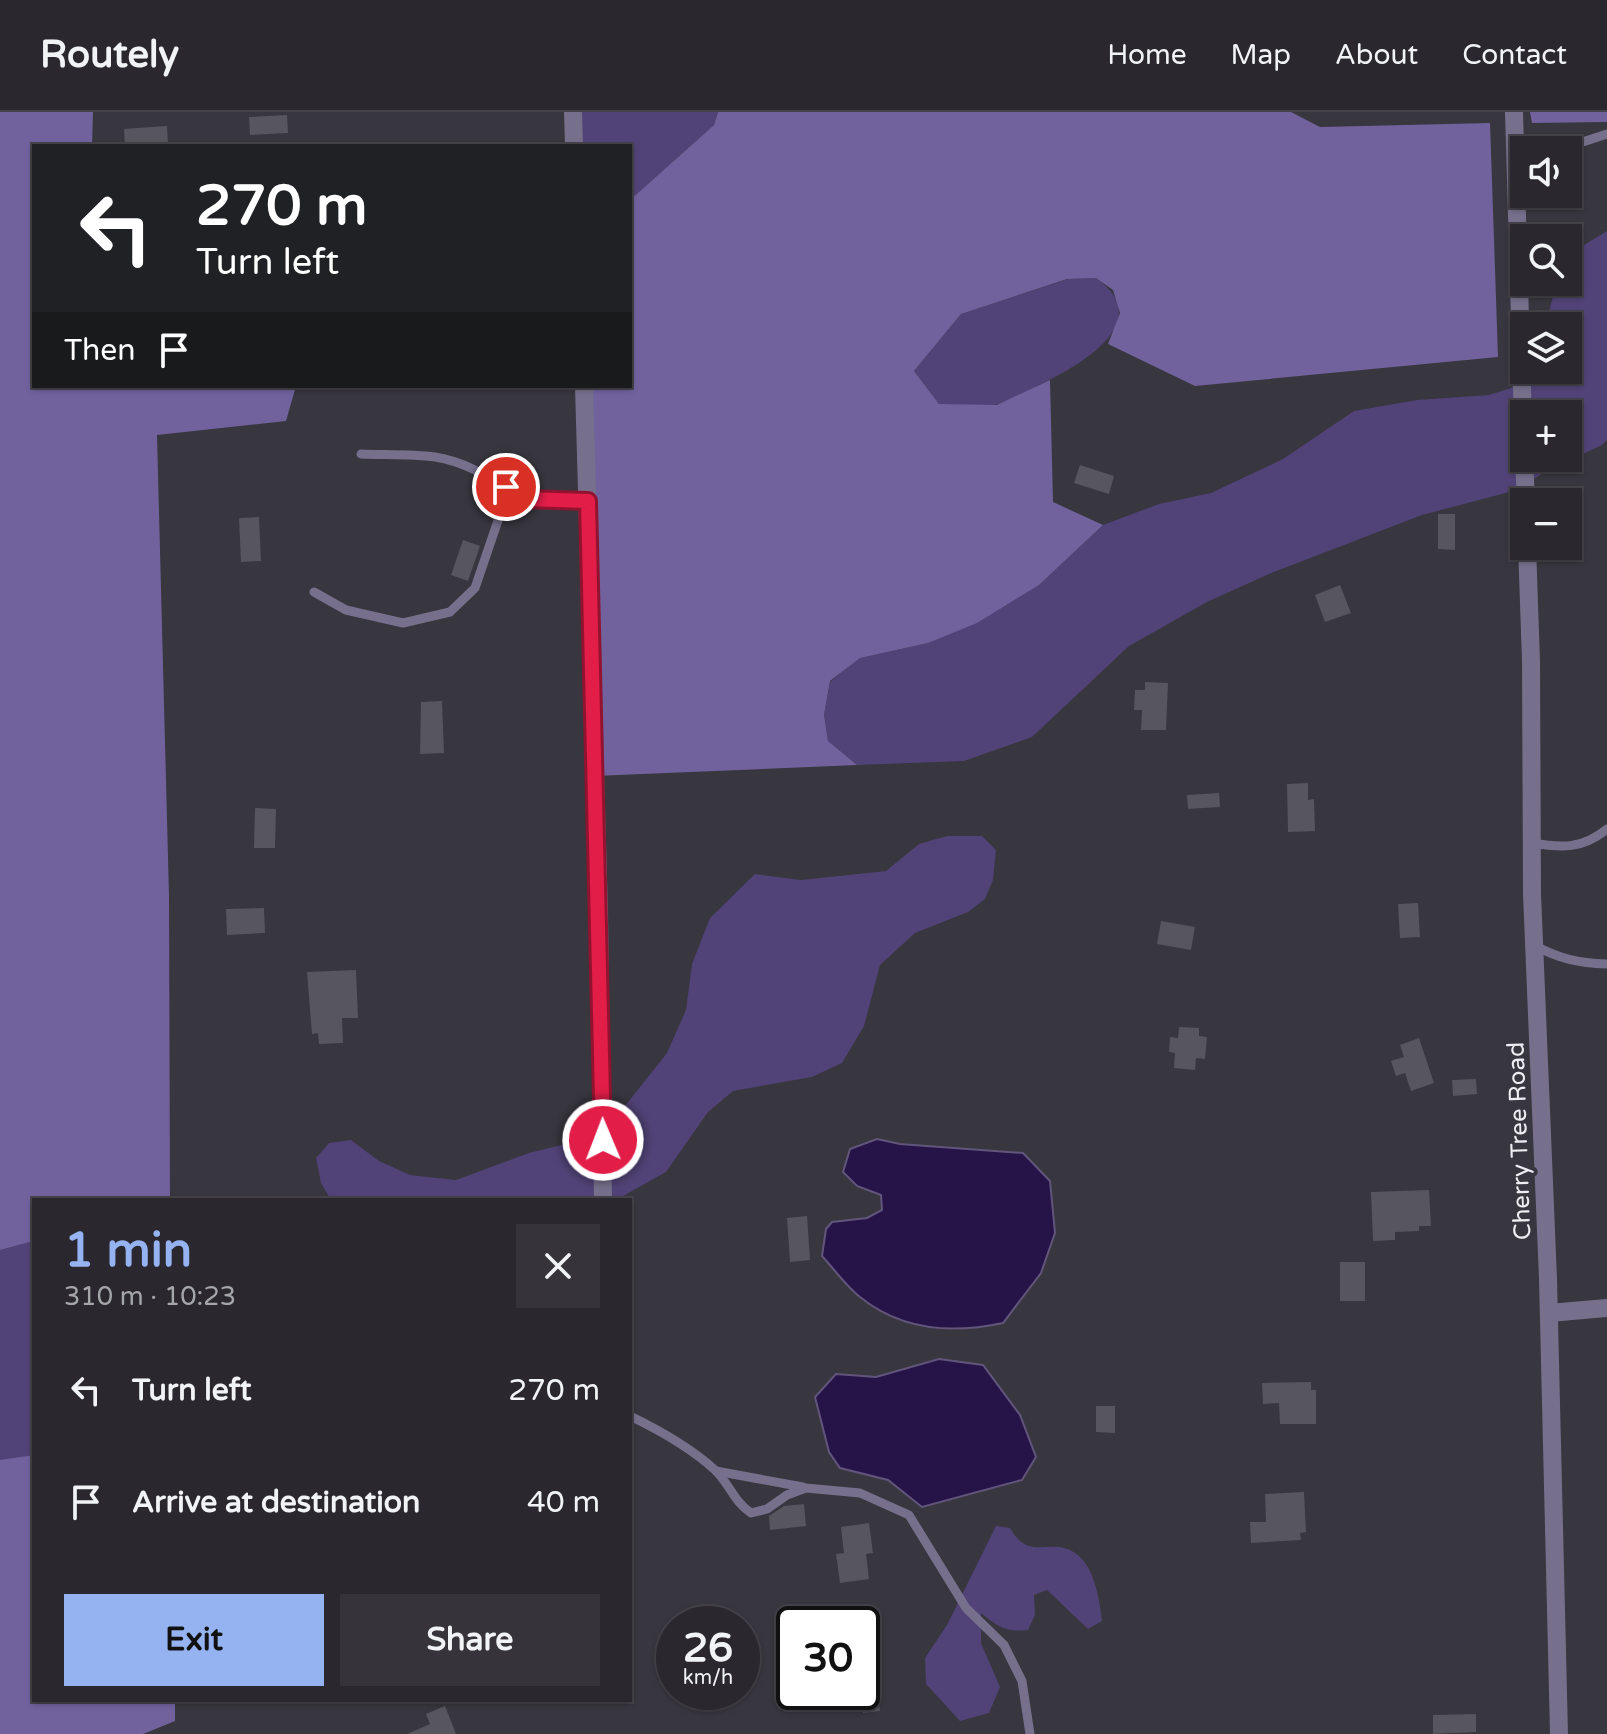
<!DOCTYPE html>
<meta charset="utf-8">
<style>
:root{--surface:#2a282e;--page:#36343a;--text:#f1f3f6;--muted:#a5a6aa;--line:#46444a;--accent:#95b2f1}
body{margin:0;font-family:"Varela Round",sans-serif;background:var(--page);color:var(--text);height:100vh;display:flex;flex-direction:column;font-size:30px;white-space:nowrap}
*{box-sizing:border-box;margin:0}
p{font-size:26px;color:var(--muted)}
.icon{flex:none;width:44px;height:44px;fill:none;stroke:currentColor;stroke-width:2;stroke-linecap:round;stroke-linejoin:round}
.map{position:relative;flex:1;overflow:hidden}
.side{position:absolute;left:32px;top:1086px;width:600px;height:504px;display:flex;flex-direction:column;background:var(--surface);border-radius:0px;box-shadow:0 2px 6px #0004,0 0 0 2px var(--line)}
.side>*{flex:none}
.guide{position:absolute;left:32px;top:32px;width:600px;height:244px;border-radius:0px;box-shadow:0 2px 6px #0004,0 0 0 2px var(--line);background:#202124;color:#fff;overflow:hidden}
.fabs{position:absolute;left:1510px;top:24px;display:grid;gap:16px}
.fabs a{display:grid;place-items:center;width:72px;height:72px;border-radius:0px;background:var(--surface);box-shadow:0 2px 6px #0004,0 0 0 2px var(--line);font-size:40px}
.speed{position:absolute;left:656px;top:1494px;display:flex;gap:16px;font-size:40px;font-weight:700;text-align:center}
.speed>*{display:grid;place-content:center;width:104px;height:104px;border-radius:50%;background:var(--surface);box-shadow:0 2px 6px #0004,0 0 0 2px var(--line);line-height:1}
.speed small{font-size:20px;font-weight:400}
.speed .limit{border:4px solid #111;border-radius:12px;background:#fff;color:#111}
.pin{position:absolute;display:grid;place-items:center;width:68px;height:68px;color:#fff;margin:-34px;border:4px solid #fff;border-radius:50%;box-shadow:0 2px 8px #0007}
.me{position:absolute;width:88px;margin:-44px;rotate:359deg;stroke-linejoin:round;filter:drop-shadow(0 0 6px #0008)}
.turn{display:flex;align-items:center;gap:28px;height:168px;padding:0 32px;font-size:36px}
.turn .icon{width:104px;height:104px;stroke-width:2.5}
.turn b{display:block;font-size:56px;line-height:68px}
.then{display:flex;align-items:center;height:76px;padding:0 32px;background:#0003;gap:16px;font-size:30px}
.round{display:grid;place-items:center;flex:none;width:84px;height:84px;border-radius:0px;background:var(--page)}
.summary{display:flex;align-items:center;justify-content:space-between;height:136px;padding:0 32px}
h1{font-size:48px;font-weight:800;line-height:60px;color:var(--accent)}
.cta{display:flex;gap:16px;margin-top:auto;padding:16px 32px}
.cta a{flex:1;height:92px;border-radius:0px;background:var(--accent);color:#111;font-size:32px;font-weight:800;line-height:92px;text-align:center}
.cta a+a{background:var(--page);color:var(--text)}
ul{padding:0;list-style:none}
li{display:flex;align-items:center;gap:24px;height:112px;padding:0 32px}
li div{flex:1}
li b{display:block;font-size:30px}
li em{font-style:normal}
header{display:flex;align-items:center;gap:48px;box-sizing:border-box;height:112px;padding:0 40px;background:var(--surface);border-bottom:2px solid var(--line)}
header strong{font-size:38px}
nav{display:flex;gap:44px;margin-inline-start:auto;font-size:28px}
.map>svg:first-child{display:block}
.green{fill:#514377;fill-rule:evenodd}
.forest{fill:#71629e}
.water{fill:#261449;stroke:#62557c;stroke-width:2}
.building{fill:#57555d}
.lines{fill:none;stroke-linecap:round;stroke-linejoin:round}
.lane{stroke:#76708c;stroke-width:9}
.street{stroke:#76708c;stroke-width:18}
.route-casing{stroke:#92132f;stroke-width:20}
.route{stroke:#e11d48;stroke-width:14}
.labels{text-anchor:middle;stroke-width:8;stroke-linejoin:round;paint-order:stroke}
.street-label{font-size:24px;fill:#eeeef2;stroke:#38363e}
</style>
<header>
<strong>Routely</strong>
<nav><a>Home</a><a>Map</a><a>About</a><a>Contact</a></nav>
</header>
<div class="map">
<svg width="1607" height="1622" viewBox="0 0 1607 1622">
<rect width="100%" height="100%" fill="#38363e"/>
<!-- green -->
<g class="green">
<polygon points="577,0 718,0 714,13 630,88 630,34 578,34"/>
<path d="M1607,119V328L1602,333L1543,361L1517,378L1422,403L1269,462L1207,490L1129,534L1032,625L964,649L857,653L828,629L824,603L830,570L859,546L928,531L1039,473L1103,413L1159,392L1211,381L1283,347L1354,299L1417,288L1489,283L1511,276L1527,258H1568V214H1545L1557,170H1568V152L1584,133ZM1524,302H1568V346H1524Z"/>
<path d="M1096,166C1160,211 1074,257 1035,275C1023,281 1008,291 995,293C977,295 957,292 939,292L914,259L961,202L1068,167Z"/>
<polygon points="947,724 982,724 996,738 993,768 985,787 968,800 915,821 880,853 864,914 842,951 812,965 733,979 708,1000 666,1060 616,1088 331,1088 321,1071 316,1046 329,1031 351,1028 379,1049 410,1063 456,1068 529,1041 602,1023 667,941 686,898 692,852 710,806 755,762 801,768 886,759 919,732"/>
<polygon points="34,1129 34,1343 4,1349 0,1348 0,1138"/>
<path d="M996,1414L1010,1416C1030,1451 1051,1424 1075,1441C1094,1453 1100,1488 1102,1509L1088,1517L1047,1478L1034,1483L1035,1503L1028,1518C1006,1521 997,1514 981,1501V1531L1000,1575L989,1601L960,1609L926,1572L925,1546L947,1513Z"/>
</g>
<!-- forest -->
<g class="forest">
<polygon points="0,0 93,0 92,34 34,34 34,274 296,274 286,309 157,323 169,784 170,1088 34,1088 34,1129 0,1138"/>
<polygon points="718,0 1291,0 1320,15 1490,11 1498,245 1195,274 1108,232 1120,201 1113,178 1096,166 1067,167 961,202 914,259 939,292 997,293 1050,268 1053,390 1103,413 1039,473 977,511 928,531 860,546 830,569 824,603 828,629 857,653 594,664 585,274 630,274 630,88 714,13"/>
<polygon points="1530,0 1607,0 1607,10 1532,11"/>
<polygon points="34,1343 34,1588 175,1588 175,1609 143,1622 0,1622 0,1348"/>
</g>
<!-- water -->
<g class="water">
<path d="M877,1027L900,1032L1023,1041L1050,1069L1055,1121L1041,1161L1003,1211C952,1222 902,1219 860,1185C846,1174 834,1157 822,1144L826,1117L832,1110L867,1106L882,1098L881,1083L857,1074L843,1060L850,1037Z"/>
<polygon points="939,1247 983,1253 1020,1303 1036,1345 1022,1368 922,1395 888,1368 840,1356 829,1340 815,1285 836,1262 876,1265"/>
</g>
<!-- building -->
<g class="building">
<polygon points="287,3 288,21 250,23 249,5"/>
<polygon points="167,14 168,33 125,34 124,17"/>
<polygon points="1080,353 1114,364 1109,382 1074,371"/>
<polygon points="1438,402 1455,402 1455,438 1438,437"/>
<polygon points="259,405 261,449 241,450 239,406"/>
<polygon points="463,428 480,434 468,469 451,463"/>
<polygon points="1340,473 1351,501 1325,510 1315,483"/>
<polygon points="1145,570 1168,571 1166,618 1141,618 1142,598 1134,598 1135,578 1145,578"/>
<polygon points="442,589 444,641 420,642 421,590"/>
<polygon points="1308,671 1308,688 1314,687 1315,719 1288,720 1287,672"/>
<polygon points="1219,681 1220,695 1188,697 1187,683"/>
<polygon points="255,696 276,697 275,736 254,736"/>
<polygon points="1418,791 1420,825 1400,826 1398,792"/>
<polygon points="264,796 265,821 227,823 226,797"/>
<polygon points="1161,809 1195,815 1191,838 1157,832"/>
<polygon points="356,858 358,906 342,906 343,931 319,932 318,921 312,922 307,860"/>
<polygon points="1179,915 1199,916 1199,924 1207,925 1205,947 1196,946 1195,958 1174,956 1175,941 1169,940 1170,925 1178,926"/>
<polygon points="1419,926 1434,971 1411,979 1405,961 1396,964 1391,949 1404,945 1400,933"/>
<polygon points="1476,967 1477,982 1453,984 1452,968"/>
<polygon points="1429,1078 1431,1114 1419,1114 1419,1119 1395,1120 1395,1128 1373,1129 1371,1080"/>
<polygon points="807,1104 810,1148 790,1150 787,1106"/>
<rect x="1340" y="1150" width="25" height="39"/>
<polygon points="1311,1270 1311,1278 1316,1278 1316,1312 1280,1312 1279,1291 1263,1292 1262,1271"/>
<polygon points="1096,1294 1115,1294 1115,1321 1096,1320"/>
<polygon points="1304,1380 1306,1420 1300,1421 1301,1428 1251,1431 1250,1410 1266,1410 1265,1382"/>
<polygon points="804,1392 806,1414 770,1418 769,1404 784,1394"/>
<polygon points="869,1411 873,1441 866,1442 869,1467 840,1471 836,1442 844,1441 841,1415"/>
<polygon points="874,1549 880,1599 863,1601 862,1551"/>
<polygon points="445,1594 456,1622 407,1622 430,1612 426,1602"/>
<polygon points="1476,1602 1476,1620 1433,1622 1433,1603"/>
</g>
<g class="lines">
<!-- lane -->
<g class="lane">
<polyline points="1558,38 1607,22"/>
<path d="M361,342C385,343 411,342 435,345C469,350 496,370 525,387"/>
<polyline points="314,480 346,498 403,511 450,500 475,476 505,388 542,385 588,389"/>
<path d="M1532,731C1562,736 1583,737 1607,717"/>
<path d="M1534,833C1559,847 1579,851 1607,852"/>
<path d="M630,1304C659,1318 691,1336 715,1358C729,1371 734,1390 751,1401L767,1397L787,1383L806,1376L860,1381L909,1403L966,1496L1004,1533L1022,1569L1030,1622"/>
<polyline points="716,1359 803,1375"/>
</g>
<!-- street -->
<g class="street">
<polyline points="573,0 574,34"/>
<polyline points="1514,0 1524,345"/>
<polyline points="584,274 599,800 603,1088"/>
<polyline points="1524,346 1526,390"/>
<polyline points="1527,434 1531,549 1532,782 1548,1167 1559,1622"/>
<polyline points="1549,1201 1607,1196"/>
</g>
</g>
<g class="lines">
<!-- route casing -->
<g class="route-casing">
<polyline id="route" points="506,375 525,387 588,389 603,1028"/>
</g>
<!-- route -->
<use href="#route" class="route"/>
</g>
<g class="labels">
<!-- street labels -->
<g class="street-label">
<text transform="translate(1519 1029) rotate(-92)" y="8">Cherry Tree Road</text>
</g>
</g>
</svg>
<div class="fabs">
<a><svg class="icon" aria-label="sound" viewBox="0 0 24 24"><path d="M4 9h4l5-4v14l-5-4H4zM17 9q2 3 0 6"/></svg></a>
<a><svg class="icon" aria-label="search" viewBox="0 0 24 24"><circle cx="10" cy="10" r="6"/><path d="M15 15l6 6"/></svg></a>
<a><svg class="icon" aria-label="layers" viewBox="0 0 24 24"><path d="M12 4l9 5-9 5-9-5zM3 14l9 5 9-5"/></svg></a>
<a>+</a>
<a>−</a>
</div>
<div class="speed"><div>26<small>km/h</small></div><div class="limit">30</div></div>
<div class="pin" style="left:506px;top:375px;background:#d93025"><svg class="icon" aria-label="arrive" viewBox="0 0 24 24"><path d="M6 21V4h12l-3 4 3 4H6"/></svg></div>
<svg class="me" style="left:603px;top:1028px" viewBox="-20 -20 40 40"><circle r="17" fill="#e11d48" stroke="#fff" stroke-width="3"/><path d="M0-11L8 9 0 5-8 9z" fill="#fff"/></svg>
<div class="guide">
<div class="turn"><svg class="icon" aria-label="left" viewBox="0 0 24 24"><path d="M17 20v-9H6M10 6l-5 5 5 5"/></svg><div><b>270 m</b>Turn left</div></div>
<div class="then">Then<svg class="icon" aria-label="arrive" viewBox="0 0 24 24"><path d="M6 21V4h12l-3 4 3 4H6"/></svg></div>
</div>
<section class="side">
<div class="summary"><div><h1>1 min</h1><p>310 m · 10:23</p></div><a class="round"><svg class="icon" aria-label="close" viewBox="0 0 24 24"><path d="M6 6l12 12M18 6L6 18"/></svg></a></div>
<ul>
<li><svg class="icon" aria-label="left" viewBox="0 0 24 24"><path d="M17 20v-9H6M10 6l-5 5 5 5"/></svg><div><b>Turn left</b></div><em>270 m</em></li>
<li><svg class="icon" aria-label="arrive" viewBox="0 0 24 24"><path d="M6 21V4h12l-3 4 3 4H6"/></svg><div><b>Arrive at destination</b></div><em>40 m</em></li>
</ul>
<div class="cta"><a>Exit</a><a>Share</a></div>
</section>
</div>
